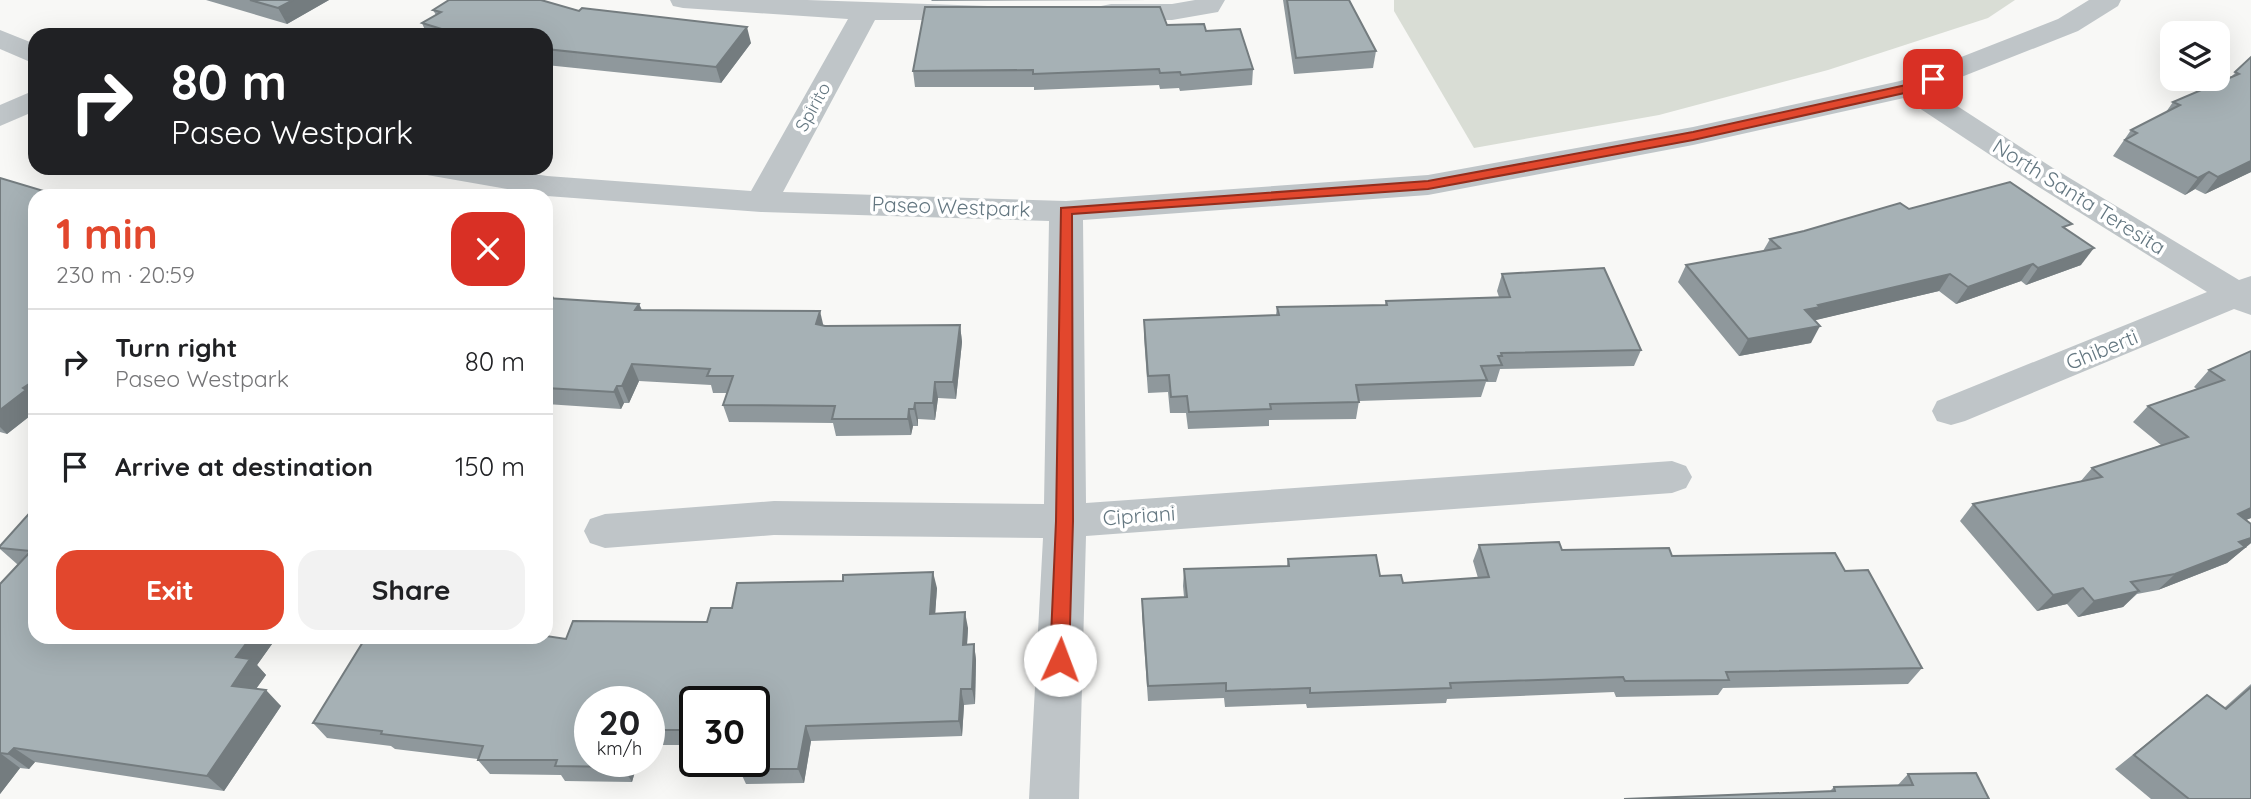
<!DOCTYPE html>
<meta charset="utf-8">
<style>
:root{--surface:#fff;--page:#f2f2f2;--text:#202124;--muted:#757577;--line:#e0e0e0;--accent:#e2472d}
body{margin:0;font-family:Quicksand,sans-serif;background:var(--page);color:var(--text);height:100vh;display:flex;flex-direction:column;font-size:26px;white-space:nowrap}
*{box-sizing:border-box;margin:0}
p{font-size:23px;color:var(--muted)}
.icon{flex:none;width:38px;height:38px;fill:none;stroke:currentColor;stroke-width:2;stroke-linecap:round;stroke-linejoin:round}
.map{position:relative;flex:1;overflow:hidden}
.details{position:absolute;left:28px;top:189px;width:525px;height:455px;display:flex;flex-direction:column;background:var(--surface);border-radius:21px;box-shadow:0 7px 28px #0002}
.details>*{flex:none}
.top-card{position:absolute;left:28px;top:28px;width:525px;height:147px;border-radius:21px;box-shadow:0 7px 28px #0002;background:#202124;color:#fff;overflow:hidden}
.buttons{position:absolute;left:2160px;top:21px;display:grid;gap:14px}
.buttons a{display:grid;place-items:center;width:70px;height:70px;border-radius:14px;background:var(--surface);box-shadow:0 7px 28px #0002;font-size:35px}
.speed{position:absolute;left:574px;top:686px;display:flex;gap:14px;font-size:35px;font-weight:700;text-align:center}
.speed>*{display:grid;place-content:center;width:91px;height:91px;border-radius:50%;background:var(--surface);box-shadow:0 7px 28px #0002;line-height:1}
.speed small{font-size:18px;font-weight:400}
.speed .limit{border:4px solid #111;border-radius:10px;background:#fff;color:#111}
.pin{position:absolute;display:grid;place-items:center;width:60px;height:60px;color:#fff;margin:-30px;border-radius:14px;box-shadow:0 4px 10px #0006}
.me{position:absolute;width:77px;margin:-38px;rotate:2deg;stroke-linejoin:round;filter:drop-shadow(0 0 5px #0008)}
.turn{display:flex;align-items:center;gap:24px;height:147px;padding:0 28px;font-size:32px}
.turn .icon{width:91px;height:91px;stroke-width:2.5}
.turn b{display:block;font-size:49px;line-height:60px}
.round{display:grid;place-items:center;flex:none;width:74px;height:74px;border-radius:21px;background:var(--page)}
.overview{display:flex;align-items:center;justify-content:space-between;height:119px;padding:0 28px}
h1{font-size:42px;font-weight:700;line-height:52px;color:var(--accent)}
.button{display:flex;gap:14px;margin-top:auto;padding:14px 28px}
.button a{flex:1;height:80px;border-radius:21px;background:var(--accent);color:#fff;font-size:28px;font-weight:700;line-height:80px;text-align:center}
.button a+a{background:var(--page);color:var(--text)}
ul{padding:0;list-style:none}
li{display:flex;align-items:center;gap:21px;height:105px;padding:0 28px;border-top:2px solid var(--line)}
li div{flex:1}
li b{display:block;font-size:26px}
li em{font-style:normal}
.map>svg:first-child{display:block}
.green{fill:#d9ddd5}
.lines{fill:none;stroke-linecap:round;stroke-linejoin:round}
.minor{fill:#bfc5c8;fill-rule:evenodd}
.wall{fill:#8f989c}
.shaded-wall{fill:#747c7f}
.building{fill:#a6b1b5;stroke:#747c7f;stroke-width:2}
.route{fill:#e2472d;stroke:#932e1d;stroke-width:2}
.labels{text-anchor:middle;stroke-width:7;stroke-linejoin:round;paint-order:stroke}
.far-street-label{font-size:18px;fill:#647781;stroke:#fff}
.street-label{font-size:21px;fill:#647781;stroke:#fff}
</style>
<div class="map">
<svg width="2251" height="799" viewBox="0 0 2251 799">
<rect width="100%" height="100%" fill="#f8f8f6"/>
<!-- green -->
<polygon class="green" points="1394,0 2015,0 1988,18 1828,70 1659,115 1474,148 1394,11"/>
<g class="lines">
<!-- minor -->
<g class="minor">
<polygon points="670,0 807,0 988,6 992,12 988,18 978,20 875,20 783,192 1066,201 1428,175 1693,127 1900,81 2058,19 2089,0 2121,0 2118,6 2078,31 1931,89 2053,168 2239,280 2251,276 2251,315 2234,309 1965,421 1951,425 1937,421 1932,411 1937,401 2207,292 2031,182 1904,98 1693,145 1428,195 1083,220 1086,503 1672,461 1686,466 1692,477 1686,488 1672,493 1086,536 1079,799 1029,799 1043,538 774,535 605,548 590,543 584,531 590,519 605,514 774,501 1044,504 1049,221 761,212 547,196 427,175 422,168 497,168 547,176 751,191 848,19 683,8 673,6"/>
<polygon points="1195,0 1225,0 1218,12 1172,20 1111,20 1101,18 1097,12 1101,6 1111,4 1172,4"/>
<polygon points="0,30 35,44 35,64 0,49"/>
<polygon points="35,90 35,111 0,126 0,105"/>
</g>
</g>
<!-- wall -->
<g class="wall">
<polygon points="206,0 329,0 287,24"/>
<polygon points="931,0 1151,0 932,1"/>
<polygon points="1283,0 1349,0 1376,51 1373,68 1294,74"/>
<polygon points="433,10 579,11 751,43 721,83 546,65 546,35 427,35 422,23 436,15"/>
<polygon points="1167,25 1206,31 1253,69 1252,85 1180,91 1179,88 1160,89 1159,85 1034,90 1034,87 915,87 913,71"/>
<polygon points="2251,57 2251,172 2205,194 2195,189 2185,195 2113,156 2131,130 2166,112 2173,102 2232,76"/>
<polygon points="0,178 60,196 76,196 35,196 35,412 7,434 0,432"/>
<polygon points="1909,209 2067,230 2081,265 2026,285 2021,281 1956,304 1939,291 1815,320 1811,343 1739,356 1678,282 1686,265 1763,251 1770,239"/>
<polygon points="1502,274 1641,350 1634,366 1500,369 1496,382 1486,382 1481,397 1359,401 1356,419 1269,420 1269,426 1188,429 1186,413 1170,413 1168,392 1148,393 1144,337 1144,320 1276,315 1277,307 1385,305 1386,301 1499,297 1497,291"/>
<polygon points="546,281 553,299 639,304 642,310 823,325 960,325 962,342 956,399 938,398 935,420 918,419 918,426 913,426 911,435 836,436 833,423 729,422 723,405 727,393 713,393 711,385 639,381 629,403 624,403 621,409 546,404"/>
<polygon points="2251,351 2251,518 2246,520 2251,524 2251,543 2227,563 2158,590 2137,594 2123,607 2078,617 2067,604 2037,611 1960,521 1973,504 2080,482 2092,468 2161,445 2133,422 2148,406 2197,389 2194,387 2209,370"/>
<polygon points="35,507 35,637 277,637 257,665 266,675 256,689 281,706 224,791 35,762 29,769 20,768 0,794 0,584 18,564 17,564 0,549 0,546"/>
<polygon points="1479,545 1672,556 1845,571 1922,668 1908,684 1723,688 1718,695 1616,697 1614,692 1447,699 1446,703 1307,708 1306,704 1225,707 1224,698 1148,701 1142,615 1142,599 1184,597 1183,586 1184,569 1287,566 1288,559 1380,576 1403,583 1478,578 1473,561"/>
<polygon points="937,588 935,614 968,628 967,645 974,644 976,660 975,704 964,705 962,736 811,741 804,783 746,784 739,769 754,702 695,702 695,745 649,745 649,702 590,761 638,761 632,782 565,781 561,775 490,774 478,760 478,759 395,749 391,746 327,738 313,723 566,639 707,622 732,608"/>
<polygon points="2251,684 2251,799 2151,799 2115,769 2207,695 2224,708"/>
<polygon points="1908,774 1989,799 1830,791 1834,787 1897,786"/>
</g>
<!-- shaded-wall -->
<g class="shaded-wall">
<polygon points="293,0 329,0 287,24 278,8"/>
<polygon points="747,27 751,43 721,83 716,67"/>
<polygon points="2251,161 2251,172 2205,194 2218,177"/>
<polygon points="2209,172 2195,189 2185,195 2198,178"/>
<polygon points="2094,248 2081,265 2026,285 2038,268"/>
<polygon points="2033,264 2021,281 1956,304 1968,287"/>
<polygon points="1950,274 1939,291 1812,321 1805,310 1818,305"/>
<polygon points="546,281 554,298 546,311"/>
<polygon points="639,304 646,321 635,310"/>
<polygon points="820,311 824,328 816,324"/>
<polygon points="960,325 962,342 956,399 953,382"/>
<polygon points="1820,326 1811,343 1739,356 1748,339"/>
<polygon points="632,364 639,381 629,403 622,386"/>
<polygon points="35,380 35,412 7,434 0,427 0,410 23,388"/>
<polygon points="935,382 938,398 935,420 933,403"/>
<polygon points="617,386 624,403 621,409 614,392"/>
<polygon points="915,403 918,419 918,426 914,409"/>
<polygon points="909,409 913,426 911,435 908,419"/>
<polygon points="2251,508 2251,518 2220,530 2238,514"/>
<polygon points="2251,538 2251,543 2227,563 2158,590 2175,574 2239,542"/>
<polygon points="933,572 937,588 934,630 930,614"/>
<polygon points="2083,588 2067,604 2037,611 2053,595"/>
<polygon points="2139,591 2123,607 2078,617 2094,601"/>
<polygon points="965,612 968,628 966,661 963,645"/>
<polygon points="251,637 277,637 257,665 266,675 247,701 232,686 236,657"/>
<polygon points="974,644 976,660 975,704 972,689"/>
<polygon points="961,689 964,705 962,736 959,721"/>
<polygon points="266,690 281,706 224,791 207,776"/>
<polygon points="806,726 811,741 804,783 798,769"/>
<polygon points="14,748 35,762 29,769 8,754"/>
<polygon points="0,753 20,768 0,794"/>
<polygon points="625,761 638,761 632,782 623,767"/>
</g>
<!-- building -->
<g class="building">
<polygon points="250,0 293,0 278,8"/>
<polygon points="449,0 541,0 579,11 582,8 747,27 716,67 546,49 546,35 461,35 422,23 441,12 433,10"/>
<polygon points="1287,0 1349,0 1376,51 1296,58"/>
<polygon points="925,7 1160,7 1167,25 1204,24 1206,31 1240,29 1253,69 1181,75 1180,72 1160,73 1159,69 1033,74 1033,70 913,71"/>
<polygon points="2251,57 2251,161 2218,177 2209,172 2198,178 2125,140 2137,133 2131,130 2180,105 2173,102 2239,74 2235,72"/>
<polygon points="0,178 60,196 65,193 76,196 35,196 35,380 23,388 26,390 0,410"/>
<polygon points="2010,182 2072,224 2063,227 2094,248 2038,268 2033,264 1968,287 1950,274 1818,305 1820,307 1805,310 1820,326 1748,339 1686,265 1780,248 1770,239 1804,231 1900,203 1909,209"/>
<polygon points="1604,268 1641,350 1501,353 1502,356 1498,356 1502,365 1481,366 1487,380 1356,385 1359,402 1270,404 1271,409 1189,412 1187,396 1171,397 1169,375 1148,376 1144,320 1279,315 1277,307 1387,305 1386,301 1510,297 1502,274"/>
<polygon points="546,298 639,304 635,310 820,311 816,324 825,326 960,325 953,382 935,382 933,403 915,403 914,409 909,409 908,419 832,419 835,406 723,405 733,376 707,376 710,369 632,364 622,386 617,386 614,392 546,388"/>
<polygon points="2251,351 2251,508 2238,514 2251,524 2251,538 2239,542 2245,547 2175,574 2131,582 2139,591 2094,601 2083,588 2053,595 1973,504 2102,477 2092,468 2188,437 2148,406 2224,380 2209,370"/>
<polygon points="35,507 35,637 251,637 236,657 250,659 232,686 266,690 207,776 14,748 8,754 0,753 0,584 31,551 0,548 0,546"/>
<polygon points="1559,542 1562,550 1669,548 1672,556 1835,553 1845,571 1868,570 1922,668 1726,672 1729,680 1625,681 1623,677 1450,683 1451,688 1310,693 1310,688 1226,691 1226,683 1148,686 1142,599 1187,597 1184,569 1289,566 1288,559 1376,555 1380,576 1401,575 1403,583 1489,577 1479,545"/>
<polygon points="933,572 930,614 965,612 963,645 974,644 972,689 961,689 959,721 806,726 798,769 739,769 740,761 754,761 754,702 695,702 695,730 649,730 649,702 590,702 590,761 625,761 623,767 555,766 557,760 478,760 483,746 381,734 382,731 313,723 366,637 546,636 566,639 573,621 707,622 711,608 732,608 737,583 843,581 843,575"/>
<polygon points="2251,687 2251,799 2189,799 2134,755 2207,695 2226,709"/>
<polygon points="1976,773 1989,799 1624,799 1835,791 1834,787 1913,785 1908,774"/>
</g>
<!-- route -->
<polygon class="route" points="1933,75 1939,79 1937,81 1909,92 1693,140 1428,189 1072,214 1073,521 1069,660 1066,666 1060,668 1053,666 1050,660 1056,521 1061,208 1428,181 1693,132 1906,85"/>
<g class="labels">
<!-- far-street labels -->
<g class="far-street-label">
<text transform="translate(813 107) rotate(-61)" y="6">Spirito</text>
</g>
<!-- street labels -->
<g class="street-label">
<text transform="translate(2079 197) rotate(32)" y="7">North Santa Teresita</text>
<text transform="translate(951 207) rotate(2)" y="7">Paseo Westpark</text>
<text transform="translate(2102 350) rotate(-22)" y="7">Ghiberti</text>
<text transform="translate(1139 516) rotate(-4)" y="7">Cipriani</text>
</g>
</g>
</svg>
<div class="buttons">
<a><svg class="icon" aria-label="layers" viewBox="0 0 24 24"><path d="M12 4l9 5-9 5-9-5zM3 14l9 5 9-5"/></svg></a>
</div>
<div class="speed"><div>20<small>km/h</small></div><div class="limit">30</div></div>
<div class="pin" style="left:1933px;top:79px;background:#d93025"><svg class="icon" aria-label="arrive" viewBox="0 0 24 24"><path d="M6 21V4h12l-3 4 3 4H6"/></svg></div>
<svg class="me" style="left:1060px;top:660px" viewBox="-20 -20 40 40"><circle r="19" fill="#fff"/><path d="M0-13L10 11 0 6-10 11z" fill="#e2472d"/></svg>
<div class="top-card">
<div class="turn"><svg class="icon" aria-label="right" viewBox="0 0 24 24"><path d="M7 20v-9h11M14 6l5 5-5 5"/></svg><div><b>80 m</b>Paseo Westpark</div></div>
</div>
<section class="details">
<div class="overview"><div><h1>1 min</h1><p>230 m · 20:59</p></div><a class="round" style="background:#d93025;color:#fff"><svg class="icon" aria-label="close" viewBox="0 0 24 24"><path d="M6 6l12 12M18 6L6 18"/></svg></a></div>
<ul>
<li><svg class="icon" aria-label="right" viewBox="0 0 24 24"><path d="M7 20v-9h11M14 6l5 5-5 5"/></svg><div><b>Turn right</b><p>Paseo Westpark</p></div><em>80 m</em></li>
<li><svg class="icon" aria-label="arrive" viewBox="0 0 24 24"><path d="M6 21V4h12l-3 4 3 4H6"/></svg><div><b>Arrive at destination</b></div><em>150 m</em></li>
</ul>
<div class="button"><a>Exit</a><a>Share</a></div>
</section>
</div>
